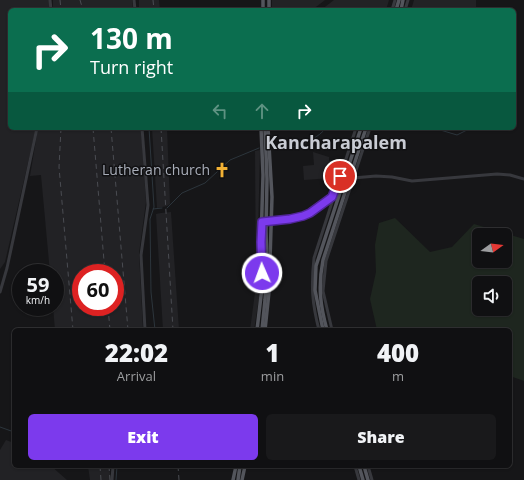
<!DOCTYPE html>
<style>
:root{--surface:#101012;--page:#19191b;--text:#f1f3f6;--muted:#9c9d9f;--line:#303032;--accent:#7c3aed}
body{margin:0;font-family:"Open Sans",sans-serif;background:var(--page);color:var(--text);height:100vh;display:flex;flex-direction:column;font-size:15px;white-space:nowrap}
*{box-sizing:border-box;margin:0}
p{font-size:13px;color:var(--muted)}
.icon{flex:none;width:22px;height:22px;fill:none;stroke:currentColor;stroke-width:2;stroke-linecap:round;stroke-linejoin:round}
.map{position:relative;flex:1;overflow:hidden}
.sheet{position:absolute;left:12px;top:328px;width:500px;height:140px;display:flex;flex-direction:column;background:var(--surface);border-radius:6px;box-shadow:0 1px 3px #0004,0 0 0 1px var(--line)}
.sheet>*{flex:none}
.banner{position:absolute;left:8px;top:8px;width:508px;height:122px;border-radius:6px;box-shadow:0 1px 3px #0004,0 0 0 1px var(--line);background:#0b6e4f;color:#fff;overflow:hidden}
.needle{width:26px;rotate:75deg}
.controls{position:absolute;left:472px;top:228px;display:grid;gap:8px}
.controls a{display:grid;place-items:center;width:40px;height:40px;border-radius:6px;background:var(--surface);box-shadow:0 1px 3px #0004,0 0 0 1px var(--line);font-size:20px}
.speed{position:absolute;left:12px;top:264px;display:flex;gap:8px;font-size:20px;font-weight:700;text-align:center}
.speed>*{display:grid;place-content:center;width:52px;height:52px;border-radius:50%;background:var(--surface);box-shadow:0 1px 3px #0004,0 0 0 1px var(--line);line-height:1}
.speed small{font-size:10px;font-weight:400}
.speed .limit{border:6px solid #d22;background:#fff;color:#111}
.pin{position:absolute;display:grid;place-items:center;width:34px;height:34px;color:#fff;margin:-17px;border:2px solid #fff;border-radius:50%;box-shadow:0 1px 4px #0007}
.me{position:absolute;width:44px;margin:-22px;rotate:358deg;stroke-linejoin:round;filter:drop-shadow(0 0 3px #0008)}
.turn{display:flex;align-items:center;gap:14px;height:84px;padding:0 16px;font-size:18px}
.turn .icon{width:52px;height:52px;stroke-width:2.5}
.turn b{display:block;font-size:28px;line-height:34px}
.lanes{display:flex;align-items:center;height:38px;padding:0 16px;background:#0003;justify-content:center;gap:20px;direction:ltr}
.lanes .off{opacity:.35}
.eta{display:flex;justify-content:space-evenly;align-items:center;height:68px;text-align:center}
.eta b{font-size:24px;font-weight:800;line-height:28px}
.primary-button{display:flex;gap:8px;margin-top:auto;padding:8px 16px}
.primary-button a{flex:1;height:46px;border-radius:6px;background:var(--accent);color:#fff;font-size:16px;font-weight:800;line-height:46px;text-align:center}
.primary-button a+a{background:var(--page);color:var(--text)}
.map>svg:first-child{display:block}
.built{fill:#222225;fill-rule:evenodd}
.green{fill:#1e261f;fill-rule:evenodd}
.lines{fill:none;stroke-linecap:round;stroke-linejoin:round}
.stream{stroke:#2c353c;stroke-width:1}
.minor{stroke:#37383d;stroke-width:3}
.major{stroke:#53555c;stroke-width:3.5}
.rail{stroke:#4a4c52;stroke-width:1;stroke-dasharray:5 4;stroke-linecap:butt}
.route-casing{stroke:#51269a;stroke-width:10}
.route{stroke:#7c3aed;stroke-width:7}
.labels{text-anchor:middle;stroke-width:3;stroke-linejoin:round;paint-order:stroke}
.poi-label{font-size:14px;fill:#a8adb8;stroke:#111113;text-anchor:end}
.district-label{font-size:18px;font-weight:bold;fill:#c9ccd4;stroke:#111113}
</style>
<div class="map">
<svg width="524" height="480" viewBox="0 0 524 480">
<rect width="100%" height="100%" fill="#161618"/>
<!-- built -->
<g class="built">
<polygon points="0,0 49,0 49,10 10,10 10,128 36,128 5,262 0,269"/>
<polygon points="53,0 132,0 133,10 53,10"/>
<polygon points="139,0 159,0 160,10 139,10"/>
<polygon points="272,0 325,0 312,10 272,10"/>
<polygon points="334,0 389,0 386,10 321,10"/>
<polygon points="414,0 476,0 476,10 411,10"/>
<path d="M38,128H141L146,202L139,253L143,330H55L53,307H55V273H50L41,175L30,176ZM81,273H115V307H81Z"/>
<polygon points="152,128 167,128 170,204 167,206 157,208"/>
<polygon points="260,150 258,236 260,279 259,298 254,330 250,330 256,285 255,151"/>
<polygon points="313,152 329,157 329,161 335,160 331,178 304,180 303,166 314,165"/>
<polygon points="171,212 179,330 163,330 156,214 161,213"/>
<polygon points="6,440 14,443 14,466 51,466 67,480 0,480 0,450"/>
<polygon points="88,466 109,466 111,480 90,480"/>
</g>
<!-- green -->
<path class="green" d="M395,218L430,252L452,247L474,224L524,239V381L510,376V330H377L370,299L376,272L375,245L379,223ZM479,235H505V261H479ZM479,283H505V309H479Z"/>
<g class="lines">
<!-- stream -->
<g class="stream">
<polyline points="149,128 154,207 150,219 151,292 155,330"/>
<polyline points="419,128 437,129 457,135 467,130 467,128"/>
<path d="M274,146L284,145L297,147C308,141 318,138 326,128"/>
<polyline points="167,208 182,193 205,183 230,160 259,148"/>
<polyline points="153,209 162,208"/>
<polyline points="0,427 14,432"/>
<polyline points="116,480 117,466"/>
</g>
<!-- minor -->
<g class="minor">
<polyline points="50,0 51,10"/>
<polyline points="134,0 135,10"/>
<polyline points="392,10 395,0"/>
<polyline points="405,10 408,0"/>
<polyline points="142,128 148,205 141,255 145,330"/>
<polyline points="332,197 340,175 353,178 376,176 392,177 412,181 497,174 510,175 524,179"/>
<path d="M262,222C276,221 294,221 307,215C317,210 323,200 333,197"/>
<polyline points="0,292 7,268 37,128"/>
<path d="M319,330C312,303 311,286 314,258L356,128"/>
<polyline points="332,330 323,291 326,261 370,128"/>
<polyline points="355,466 359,480"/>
<polyline points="368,466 372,480"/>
<polyline points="112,480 113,466"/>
</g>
<!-- major -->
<g class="major">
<polyline points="263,10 263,0"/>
<polyline points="269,10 269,0"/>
<polyline points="396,10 399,0"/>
<polyline points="401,10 403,0"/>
<polyline points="257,330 263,279 261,242 263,175 261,128"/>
<polyline points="262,330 265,300 267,268 266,231 267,179 265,128"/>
<polyline points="265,330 269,292 272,197 268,128"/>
<polyline points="323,330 315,290 316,266 361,128"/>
<path d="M327,330C320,305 318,286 323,260L366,128"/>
<polyline points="359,466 363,480"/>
<polyline points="364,466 368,480"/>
<polyline points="233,480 236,466"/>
<polyline points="238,480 240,466"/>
<polyline points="242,480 245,466"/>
</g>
<!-- rail -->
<g class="rail">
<polyline points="60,0 61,10"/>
<polyline points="80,0 83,10"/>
<polyline points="153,0 154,10"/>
<polyline points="61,128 59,167 73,330"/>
<polyline points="93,128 105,273"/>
<polyline points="111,128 128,330"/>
<polyline points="161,128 173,330"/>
<polyline points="108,307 110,330"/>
<polyline points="100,466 101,480"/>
<polyline points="109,466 110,480"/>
<polyline points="178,466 179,480"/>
</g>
</g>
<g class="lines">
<!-- route casing -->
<g class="route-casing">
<polyline id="route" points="262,273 261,242 262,222 290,219 303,216 310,213 332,197 340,176"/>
</g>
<!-- route -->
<use href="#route" class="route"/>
</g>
<!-- icons -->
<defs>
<g id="church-bare" transform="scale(1.2)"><path d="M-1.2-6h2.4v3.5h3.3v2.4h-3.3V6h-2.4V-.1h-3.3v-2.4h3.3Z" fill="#f2b134" stroke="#111113" stroke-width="2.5" paint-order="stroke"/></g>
</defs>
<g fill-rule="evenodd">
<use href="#church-bare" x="222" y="170"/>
</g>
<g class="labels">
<!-- poi labels -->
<g class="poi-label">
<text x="210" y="175">Lutheran church</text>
</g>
<!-- district labels -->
<g class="district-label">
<text x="336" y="149">Kancharapalem</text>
</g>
</g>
</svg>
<div class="controls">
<a><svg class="needle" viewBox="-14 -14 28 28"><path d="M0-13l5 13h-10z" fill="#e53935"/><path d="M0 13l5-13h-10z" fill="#9c9d9f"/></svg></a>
<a><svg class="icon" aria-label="sound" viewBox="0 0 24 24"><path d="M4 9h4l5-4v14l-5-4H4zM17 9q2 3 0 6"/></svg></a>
</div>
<div class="speed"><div>59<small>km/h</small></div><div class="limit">60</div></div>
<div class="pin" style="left:340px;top:176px;background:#d93025"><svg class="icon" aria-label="arrive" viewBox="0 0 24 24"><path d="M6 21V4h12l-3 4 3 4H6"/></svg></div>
<svg class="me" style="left:262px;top:273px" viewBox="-20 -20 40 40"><circle r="17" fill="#7c3aed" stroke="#fff" stroke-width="3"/><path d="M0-11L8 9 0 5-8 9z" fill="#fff"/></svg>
<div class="banner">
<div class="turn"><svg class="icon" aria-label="right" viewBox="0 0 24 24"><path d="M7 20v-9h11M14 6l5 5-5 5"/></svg><div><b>130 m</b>Turn right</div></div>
<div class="lanes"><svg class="icon off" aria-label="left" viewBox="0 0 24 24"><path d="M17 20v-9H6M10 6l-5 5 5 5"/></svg><svg class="icon off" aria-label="ahead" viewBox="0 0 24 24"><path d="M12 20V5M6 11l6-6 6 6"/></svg><svg class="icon" aria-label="right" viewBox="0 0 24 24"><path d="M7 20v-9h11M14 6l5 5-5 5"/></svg></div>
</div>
<section class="sheet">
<div class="eta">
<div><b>22:02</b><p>Arrival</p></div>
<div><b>1</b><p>min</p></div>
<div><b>400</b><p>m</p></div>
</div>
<div class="primary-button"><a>Exit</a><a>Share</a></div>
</section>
</div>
